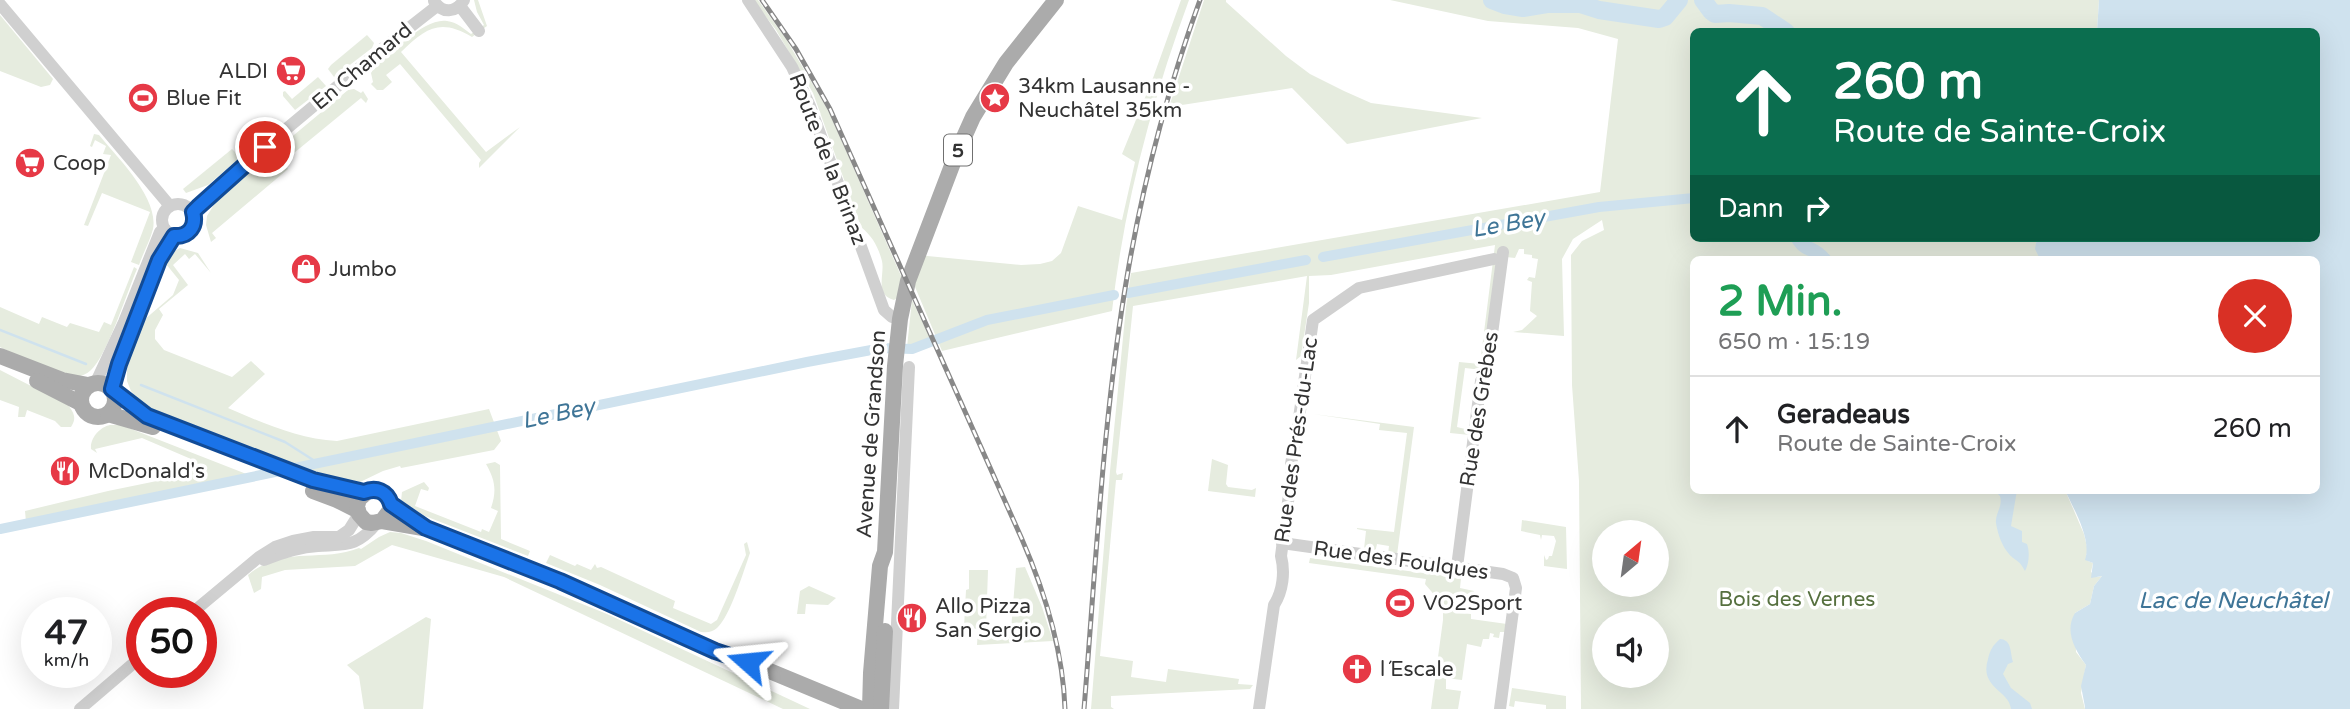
<!DOCTYPE html>
<html lang="de">
<meta charset="utf-8">
<style>
:root{--surface:#fff;--page:#f6f6f6;--text:#202124;--muted:#757577;--line:#e0e0e0}
body{margin:0;font-family:"Varela Round",sans-serif;background:var(--page);color:var(--text);height:100vh;display:flex;flex-direction:column;font-size:26px;white-space:nowrap}
*{box-sizing:border-box;margin:0}
p{font-size:23px;color:var(--muted)}
.icon{flex:none;width:38px;height:38px;fill:none;stroke:currentColor;stroke-width:2;stroke-linecap:round;stroke-linejoin:round}
.map{position:relative;flex:1;overflow:hidden}
.sheet{position:absolute;left:1690px;top:256px;width:630px;height:238px;display:flex;flex-direction:column;background:var(--surface);border-radius:10px;box-shadow:0 7px 28px #0002}
.sheet>*{flex:none}
.guide{position:absolute;left:1690px;top:28px;width:630px;height:214px;border-radius:10px;box-shadow:0 7px 28px #0002;background:#0b6e4f;color:#fff;overflow:hidden}
.needle{width:46px;rotate:29deg}
.fabs{position:absolute;left:1592px;top:520px;display:grid;gap:14px}
.fabs a{display:grid;place-items:center;width:77px;height:77px;border-radius:50%;background:var(--surface);box-shadow:0 7px 28px #0002;font-size:35px}
.speed{position:absolute;left:21px;top:597px;display:flex;gap:14px;font-size:35px;font-weight:700;text-align:center}
.speed>*{display:grid;place-content:center;width:91px;height:91px;border-radius:50%;background:var(--surface);box-shadow:0 7px 28px #0002;line-height:1}
.speed small{font-size:18px;font-weight:400}
.speed .limit{border:10px solid #d22;background:#fff;color:#111}
.pin{position:absolute;display:grid;place-items:center;width:60px;height:60px;color:#fff;margin:-30px;border:4px solid #fff;border-radius:50%;box-shadow:0 2px 7px #0007}
.me{position:absolute;width:77px;margin:-38px;rotate:288deg;stroke-linejoin:round;filter:drop-shadow(0 0 5px #0008)}
.turn{display:flex;align-items:center;gap:24px;height:147px;padding:0 28px;font-size:32px}
.turn .icon{width:91px;height:91px;stroke-width:2.5}
.turn b{display:block;font-size:49px;line-height:60px}
.then{display:flex;align-items:center;height:66px;padding:0 28px;background:#0003;gap:14px;font-size:26px}
.round{display:grid;place-items:center;flex:none;width:74px;height:74px;border-radius:37px;background:var(--page)}
.summary{display:flex;align-items:center;justify-content:space-between;height:119px;padding:0 28px}
h1{font-size:42px;font-weight:800;line-height:52px;color:#1e9e55}
ul{padding:0;list-style:none}
li{display:flex;align-items:center;gap:21px;height:105px;padding:0 28px;border-top:2px solid var(--line)}
li div{flex:1}
li b{display:block;font-size:26px}
li em{font-style:normal}
.map>svg:first-child{display:block}
.green{fill:#e6ecdf;fill-rule:evenodd}
.water{fill:#cfe2ee}
.lines{fill:none;stroke-linecap:round;stroke-linejoin:round}
.stream{stroke:#cfe2ee;stroke-width:2.5}
.canal{stroke:#cfe2ee;stroke-width:10}
.river{stroke:#cfe2ee;stroke-width:18}
.minor{stroke:#d0d0d0;stroke-width:12}
.major{stroke:#ababab;stroke-width:16}
.rail-casing{stroke:#888;stroke-width:5}
.rail{stroke:#fff;stroke-width:2.5;stroke-dasharray:8;stroke-linecap:butt}
.route-casing{stroke:#114b97;stroke-width:18}
.route{stroke:#1a73e8;stroke-width:12}
.labels{text-anchor:middle;stroke-width:7;stroke-linejoin:round;paint-order:stroke}
.shield{fill:#fff;stroke:#707070;stroke-width:2}
.shield-label{font-size:19px;font-weight:bold;fill:#333}
.street-label{font-size:21px;fill:#333;stroke:#fff}
.poi-label{font-size:21px;fill:#333;stroke:#fff;text-anchor:start}
.park-label{font-size:21px;fill:#56703f;stroke:#fff}
.water-label{font-size:23px;font-style:italic;fill:#3f7597;stroke:#fff}
</style>
<div class="map">
<svg width="2350" height="709" viewBox="0 0 2350 709">
<rect width="100%" height="100%" fill="#fff"/>
<!-- green -->
<g class="green">
<path d="M474,0H478L487,26L472,37C440,18 426,28 401,52L486,152L520,127L479,168V163L481,160L400,64L386,75L392,82L383,90H377L371,84L373,82L371,73L374,68C390,54 425,17 447,21C457,22 464,29 471,34L484,25L477,12Z"/>
<path d="M753,0H758L786,39L828,110L902,278L897,298L894,300C874,295 885,274 882,261C878,246 872,236 861,227L813,93L776,30Z"/>
<path d="M1181,0H1189C1152,100 1124,205 1112,311L942,351L910,275L917,255L1021,265L1040,264L1052,261L1061,253L1078,206L1122,220L1135,162L1122,154L1153,78Z"/>
<polygon points="1204,0 1226,0 1226,2 1286,56 1310,74 1344,91 1371,103 1482,118 1347,144 1292,88 1169,107"/>
<path d="M1390,0H2099L2097,31L1694,32V238H2037L2036,245L2040,257L1694,259V490H2065L2084,534L2088,551L2086,555L2088,561L2093,563L2091,572L2097,577L2102,576L2094,586L2090,604L2075,613L2076,652L2086,665L2081,693L2085,709H1581L1579,481L1572,385L1571,255L1582,241L1604,230L1602,220L1573,239L1562,259L1564,336L1513,332L1522,330L1537,316L1530,311L1532,282L1527,280L1529,277L1535,278L1538,259L1532,258V255L1524,254V249H1519L1515,258L1506,257L1482,370L1465,368L1457,427L1469,430L1470,435L1450,433L1459,362L1480,364L1495,245L1331,275L1309,276V303L1301,356L1296,360L1307,276L1133,306L1116,472L1117,475L1123,473L1122,480H1116L1100,656L1133,661L1131,677L1166,682L1168,669L1239,679L1238,684L1253,685L1250,689L1111,696V707L1114,709H1091L1110,471L1126,307L1131,273L1600,192L1618,39L1578,28L1488,21ZM1605,532H1657V584H1605ZM1605,623H1657V676H1605Z"/>
<polygon points="0,15 53,79 50,85 41,87 0,71"/>
<polygon points="367,35 374,43 372,48 334,77 328,69 331,65"/>
<polygon points="318,77 326,86 295,110 283,96 283,92 285,91 292,99"/>
<polygon points="354,89 361,93 363,91 368,99 366,103 361,98 283,162 288,169 212,233 216,238 211,242 206,225 207,216 215,203 235,184 348,90"/>
<path d="M94,134L99,135C117,157 159,198 153,229C150,241 143,253 139,265L131,262L150,212L102,193L88,226L84,225L111,155L103,154L106,146L95,140L92,147L90,146Z"/>
<polygon points="232,149 239,156 236,161 208,185 186,193 183,189"/>
<path d="M180,248L198,253L211,273L195,254L189,259L185,254L173,265L188,285L159,309L163,315L155,330V339L164,350L232,377L251,361L265,374L228,408C263,423 298,439 337,441L489,409L501,441L494,450L401,468L400,466L383,471L356,484L326,476L151,409L139,401L131,391L127,381V366L144,320L173,295L179,280L166,264L171,253Z"/>
<path d="M134,267L137,269C127,292 107,356 91,370C87,374 81,376 76,377L22,358L0,347V307L39,324L42,317L67,327L70,323L99,332L104,322L111,325Z"/>
<polygon points="912,300 930,338 914,347 907,347"/>
<path d="M0,370L68,405C74,413 77,418 71,427H61L55,421L27,410L25,417H18L19,407L0,400Z"/>
<polygon points="1313,414 1414,427 1397,555 1388,554 1389,546 1377,544 1375,553 1364,549 1366,531 1357,529 1357,528 1394,532 1407,433 1379,430 1380,424"/>
<path d="M110,425H121L249,475L26,522L25,511L108,491L191,474L193,465L191,459L142,438L95,449L97,453L91,449C90,438 100,427 110,425Z"/>
<polygon points="1212,459 1228,465 1226,484 1228,487 1252,490 1256,488 1255,497 1208,491"/>
<path d="M495,462L500,465L501,539L530,551L528,556L425,516L401,501L402,492L424,482L429,488L428,491L421,489L415,506L481,532L482,529L489,532L498,511L491,508C497,490 495,480 486,464Z"/>
<polygon points="1522,520 1566,527 1567,569 1544,566 1544,555 1546,560 1548,559 1549,556 1552,556 1556,541 1554,536 1542,535 1541,540 1540,535 1521,531"/>
<path d="M390,532L401,533L426,541L607,614L810,709H783L504,577L392,545L355,566L285,570L262,577L261,589L254,593L248,575C283,545 322,563 359,548L361,549L379,537Z"/>
<path d="M747,542L750,553C744,570 730,617 717,628C712,632 708,633 701,632L600,585L546,563L550,555L575,566L577,564L591,570L595,564L597,568L601,567L675,601L673,608L711,624L717,620L746,555L744,544Z"/>
<polygon points="1310,558 1461,578 1460,588 1474,591 1473,600 1461,598 1459,613 1471,614 1471,619 1507,624 1506,632 1500,632 1499,638 1493,637 1494,634 1490,633 1489,639 1483,639 1481,647 1467,644 1462,680 1446,678 1446,689 1461,691 1458,709 1431,709 1443,620 1443,605 1425,584 1426,579 1309,563"/>
<polygon points="1025,567 1042,607 1053,641 977,645 978,629 964,627 966,590 969,589 969,570 988,570 986,628 1011,630 1016,568"/>
<polygon points="809,586 836,598 828,605 806,604 805,614 797,614 800,591"/>
<polygon points="426,617 431,619 423,709 364,709 359,676 347,665"/>
<polygon points="1512,688 1566,696 1566,709 1546,709 1546,705 1515,701 1514,707 1509,706"/>
</g>
<!-- water -->
<g class="water">
<path d="M2099,0H2350V709H2085V707L2081,686L2086,665C2075,650 2064,631 2075,613L2090,604L2094,586L2102,576L2091,578L2093,563L2085,560C2092,539 2074,510 2065,490H2317V259H2040L2035,249L2037,238H2317V32L2097,31Z"/>
<path d="M1790,238C1808,238 1821,244 1833,259C1815,259 1798,257 1790,238Z"/>
<path d="M1985,490H2017L2011,526L2022,531V542L2027,544C2030,552 2029,564 2025,571C2019,559 2016,562 2009,554C2002,546 1998,535 1996,523C1995,513 2003,507 2000,496L1995,491Z"/>
<path d="M2000,639C2012,640 2010,652 2013,662L2008,664L2003,674L2011,688L2030,703L2032,709H2011C2009,690 1979,688 1988,659C1990,650 1993,645 2000,639Z"/>
</g>
<g class="lines">
<!-- stream -->
<g class="stream">
<polyline points="0,330 86,364"/>
<polyline points="141,385 285,442 318,463"/>
</g>
<!-- canal -->
<g class="canal">
<polyline points="1323,257 1599,207 1694,198"/>
<polyline points="1128,293 1306,260"/>
<polyline points="0,529 807,362 882,348 912,349 987,320 1114,295"/>
</g>
<!-- river -->
<g class="river">
<polyline points="1492,0 1505,5 1523,8 1547,4 1580,4 1599,10 1659,19 1665,17 1679,0"/>
<polyline points="1703,0 1711,11 1715,14 1729,13 1762,16 1786,32"/>
</g>
<!-- minor -->
<g class="minor">
<polyline points="748,0 792,67 810,106 884,310 892,317 900,319"/>
<path d="M434,1C442,14 456,13 464,0"/>
<polyline points="0,4 170,206"/>
<polyline points="460,6 479,31"/>
<circle cx="178" cy="220" r="16"/>
<polyline points="193,212 249,160 382,49 437,6"/>
<polyline points="96,382 124,322 160,232 164,228"/>
<path d="M112,389C127,336 147,283 174,236"/>
<polyline points="1282,543 1503,574 1513,578 1516,588 1500,709"/>
<path d="M264,560C281,553 300,547 318,546C347,544 357,547 377,523"/>
<polyline points="1457,567 1481,381 1487,371 1503,252"/>
<polyline points="193,612 259,557 275,547 293,541 314,537 339,537 349,530 359,514"/>
<polyline points="80,709 142,656"/>
<polyline points="893,709 909,367"/>
<path d="M1259,709L1274,605C1283,591 1285,572 1281,556L1292,471L1291,464L1298,425L1313,320L1359,288L1494,259"/>
</g>
<!-- major -->
<g class="major">
<polyline points="0,356 62,380 88,385"/>
<polyline points="37,381 80,403"/>
<circle cx="98" cy="400" r="17"/>
<polyline points="112,389 147,416 313,480 364,493"/>
<polyline points="108,414 153,427"/>
<polyline points="313,491 337,500 357,510"/>
<polyline points="391,504 426,528 560,581 715,651 748,662 861,709"/>
<polyline points="382,521 391,509 389,498 381,491 368,491 359,499 357,506 359,514 366,522 372,523 382,521 423,528"/>
<polyline points="870,709 871,673 880,566 885,552 895,366 900,319 908,281 956,155 973,117 1006,63 1056,0"/>
<polyline points="881,709 885,631"/>
</g>
<!-- rail casing -->
<g class="rail-casing">
<g id="rail">
<path d="M762,0L796,49L830,109L1021,537C1045,592 1063,649 1065,709"/>
<path d="M1084,709C1096,563 1103,415 1128,271C1144,179 1168,88 1200,0"/>
</g>
</g>
<!-- rail -->
<use href="#rail" class="rail"/>
</g>
<g class="lines">
<!-- route casing -->
<g class="route-casing">
<path id="route" d="M265,147L198,207L193,212C197,226 189,237 174,236L159,260L119,364L112,389L147,416L313,480L364,492C376,487 387,491 391,504L426,528L560,581L715,651L748,662"/>
</g>
<!-- route -->
<use href="#route" class="route"/>
</g>
<!-- icons -->
<defs>
<g id="supermarket-disc" transform="scale(1.575)"><circle r="9.5" fill="#e63946" stroke="#fff"/><path d="M-6-5.5h2.5l.6 2H6L4.5 2H-2.5L-4.4-4H-6ZM-1.5 3.2a1.3 1.3 0 1 0 .1 0ZM3 3.2a1.3 1.3 0 1 0 .1 0Z" fill="#fff"/></g>
<g id="stadium-disc" transform="scale(1.575)"><circle r="9.5" fill="#e63946" stroke="#fff"/><path d="M0-5a6.5 5 0 1 0 0 10a6.5 5 0 1 0 0-10ZM-3.5-1.8h7v3.6h-7Z" fill="#fff"/></g>
<g id="sight-disc" transform="scale(1.575)"><circle r="9.5" fill="#e63946" stroke="#fff"/><path d="M0-6L1.8-2.2L6-1.7L2.9 1.2L3.7 5.4L0 3.3L-3.7 5.4L-2.9 1.2L-6-1.7L-1.8-2.2Z" fill="#fff"/></g>
<g id="shop-disc" transform="scale(1.575)"><circle r="9.5" fill="#e63946" stroke="#fff"/><path d="M-5-2.5h2.3a2.7 3.5 0 0 1 5.4 0H5L5.5 6h-11ZM-1.5-2.5h3a1.5 2.3 0 0 0-3 0Z" fill="#fff"/></g>
<g id="restaurant-disc" transform="scale(1.575)"><circle r="9.5" fill="#e63946" stroke="#fff"/><path d="M-5-6h1v4h1v-4h1v4h1v-4h1v5L-1.5 .5V6h-2V.5L-5-1ZM5-6V6H3V1.5H1.5Q1.5-4 5-6Z" fill="#fff"/></g>
<g id="church-disc" transform="scale(1.575)"><circle r="9.5" fill="#e63946" stroke="#fff"/><path d="M-1.2-6h2.4v3.5h3.3v2.4h-3.3V6h-2.4V-.1h-3.3v-2.4h3.3Z" fill="#fff"/></g>
</defs>
<g fill-rule="evenodd">
<use href="#supermarket-disc" x="291" y="71"/>
<use href="#stadium-disc" x="143" y="98"/>
<use href="#sight-disc" x="995" y="98"/>
<use href="#supermarket-disc" x="30" y="163"/>
<use href="#shop-disc" x="306" y="269"/>
<use href="#restaurant-disc" x="65" y="471"/>
<use href="#stadium-disc" x="1400" y="603"/>
<use href="#restaurant-disc" x="912" y="618"/>
<use href="#church-disc" x="1357" y="669"/>
</g>
<g class="labels">
<!-- shield labels -->
<rect class="shield" x="944" y="134.5" width="28" height="31" rx="5"/>
<g class="shield-label">
<text x="958" y="157">5</text>
</g>
<!-- street labels -->
<g class="street-label">
<text transform="translate(362 66) rotate(-40)" y="7">En Chamard</text>
<text transform="translate(828 159) rotate(69)" y="7">Route de la Brinaz</text>
<text transform="translate(1479 409) rotate(-81)" y="7">Rue des Grèbes</text>
<text transform="translate(871 434) rotate(-86)" y="7">Avenue de Grandson</text>
<text transform="translate(1296 440) rotate(-82)" y="7">Rue des Prés-du-Lac</text>
<text transform="translate(1401 560) rotate(8)" y="7">Rue des Foulques</text>
</g>
<!-- poi labels -->
<g class="poi-label">
<text x="268" y="78" text-anchor="end">ALDI</text>
<text x="1018" y="93">34km Lausanne -<tspan x="1018" dy="24">Neuchâtel 35km</tspan></text>
<text x="166" y="105">Blue Fit</text>
<text x="53" y="170">Coop</text>
<text x="329" y="276">Jumbo</text>
<text x="88" y="478">McDonald's</text>
<text x="1423" y="610">VO2Sport</text>
<text x="935" y="613">Allo Pizza<tspan x="935" dy="24">San Sergio</tspan></text>
<text x="1380" y="676">l´Escale</text>
</g>
<!-- park labels -->
<g class="park-label">
<text x="1797" y="606">Bois des Vernes</text>
</g>
<!-- water labels -->
<g class="water-label">
<text transform="translate(1508 223) rotate(-10)" y="8">Le Bey</text>
<text transform="translate(558 413) rotate(-12)" y="8">Le Bey</text>
<text x="2233" y="608">Lac de Neuchâtel</text>
</g>
</g>
</svg>
<div class="fabs">
<a><svg class="needle" viewBox="-14 -14 28 28"><path d="M0-13l5 13h-10z" fill="#e53935"/><path d="M0 13l5-13h-10z" fill="#757577"/></svg></a>
<a><svg class="icon" aria-label="sound" viewBox="0 0 24 24"><path d="M4 9h4l5-4v14l-5-4H4zM17 9q2 3 0 6"/></svg></a>
</div>
<div class="speed"><div>47<small>km/h</small></div><div class="limit">50</div></div>
<div class="pin" style="left:265px;top:147px;background:#d93025"><svg class="icon" aria-label="arrive" viewBox="0 0 24 24"><path d="M6 21V4h12l-3 4 3 4H6"/></svg></div>
<svg class="me" style="left:748px;top:662px" viewBox="-20 -20 40 40"><path d="M0-17L14 15 0 8-14 15z" fill="#1a73e8" stroke="#fff" stroke-width="4"/></svg>
<div class="guide">
<div class="turn"><svg class="icon" aria-label="ahead" viewBox="0 0 24 24"><path d="M12 20V5M6 11l6-6 6 6"/></svg><div><b>260 m</b>Route de Sainte-Croix</div></div>
<div class="then">Dann<svg class="icon" aria-label="right" viewBox="0 0 24 24"><path d="M7 20v-9h11M14 6l5 5-5 5"/></svg></div>
</div>
<section class="sheet">
<div class="summary"><div><h1>2 Min.</h1><p>650 m · 15:19</p></div><a class="round" style="background:#d93025;color:#fff"><svg class="icon" aria-label="close" viewBox="0 0 24 24"><path d="M6 6l12 12M18 6L6 18"/></svg></a></div>
<ul>
<li><svg class="icon" aria-label="ahead" viewBox="0 0 24 24"><path d="M12 20V5M6 11l6-6 6 6"/></svg><div><b>Geradeaus</b><p>Route de Sainte-Croix</p></div><em>260 m</em></li>
</ul>
</section>
</div>
